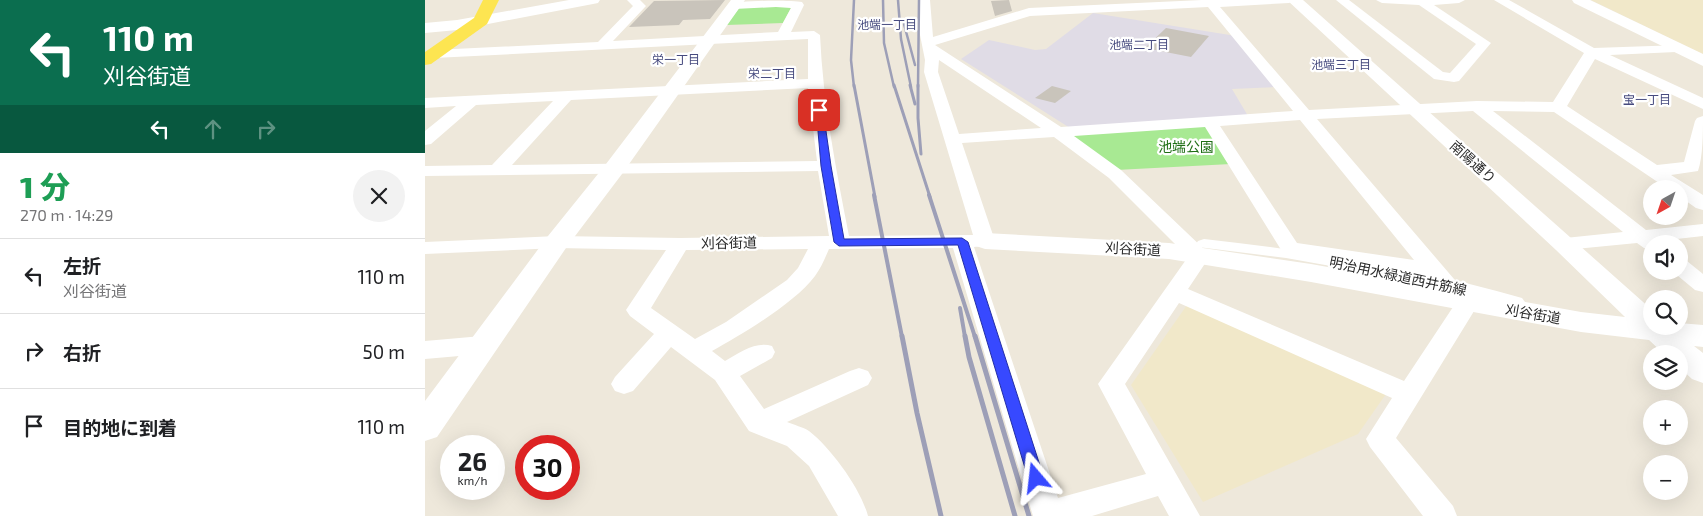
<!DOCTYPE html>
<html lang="ja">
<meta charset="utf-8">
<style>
:root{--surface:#fff;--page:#f2f2f2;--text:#202124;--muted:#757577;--line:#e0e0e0}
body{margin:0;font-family:"Exo 2","Noto Sans JP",sans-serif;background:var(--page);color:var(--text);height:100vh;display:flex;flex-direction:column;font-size:19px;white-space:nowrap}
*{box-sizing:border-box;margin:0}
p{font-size:16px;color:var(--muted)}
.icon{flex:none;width:28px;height:28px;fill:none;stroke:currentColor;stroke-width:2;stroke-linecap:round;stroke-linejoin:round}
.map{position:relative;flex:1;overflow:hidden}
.drawer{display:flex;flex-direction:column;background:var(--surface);width:425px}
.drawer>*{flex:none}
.banner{background:#0b6e4f;color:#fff;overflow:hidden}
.needle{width:32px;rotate:220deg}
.buttons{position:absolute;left:1218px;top:180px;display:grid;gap:10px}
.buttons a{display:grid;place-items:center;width:45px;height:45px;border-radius:50%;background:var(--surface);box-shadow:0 5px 20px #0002;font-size:25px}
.speed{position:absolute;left:15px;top:435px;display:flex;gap:10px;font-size:25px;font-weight:700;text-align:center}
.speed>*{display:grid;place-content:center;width:65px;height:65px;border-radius:50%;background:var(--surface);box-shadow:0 5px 20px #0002;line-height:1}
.speed small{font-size:12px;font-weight:400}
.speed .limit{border:8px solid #d22;background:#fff;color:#111}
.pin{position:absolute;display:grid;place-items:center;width:42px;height:42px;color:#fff;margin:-21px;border-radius:10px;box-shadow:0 2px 8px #0006}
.me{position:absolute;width:55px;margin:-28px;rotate:343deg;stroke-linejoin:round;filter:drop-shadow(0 0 4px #0008)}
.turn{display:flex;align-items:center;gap:18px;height:105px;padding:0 20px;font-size:22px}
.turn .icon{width:65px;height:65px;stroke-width:2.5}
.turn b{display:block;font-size:35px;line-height:42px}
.lanes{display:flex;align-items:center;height:48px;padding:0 20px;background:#0003;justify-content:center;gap:25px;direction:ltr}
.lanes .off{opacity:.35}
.round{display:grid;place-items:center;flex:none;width:52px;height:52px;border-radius:26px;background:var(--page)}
.summary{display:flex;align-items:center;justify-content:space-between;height:85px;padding:0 20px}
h1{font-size:30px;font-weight:800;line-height:38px;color:#1e9e55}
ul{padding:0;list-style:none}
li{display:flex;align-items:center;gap:15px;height:75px;padding:0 20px;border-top:1px solid var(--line)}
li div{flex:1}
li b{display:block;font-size:19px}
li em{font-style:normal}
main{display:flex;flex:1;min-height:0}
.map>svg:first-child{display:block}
.industrial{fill:#e0dce6}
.education{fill:#f1e8c9}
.green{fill:#a8e993}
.building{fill:#c9c4bb}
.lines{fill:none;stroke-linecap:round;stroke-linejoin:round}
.pedestrian{fill:#fff;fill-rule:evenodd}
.minor{fill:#fff;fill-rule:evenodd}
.tertiary{fill:#fff;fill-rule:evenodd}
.primary{fill:#fde551;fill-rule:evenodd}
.rail-far3{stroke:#9d9fb7;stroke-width:2.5}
.rail-far2{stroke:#9d9fb7;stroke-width:3}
.rail-far1{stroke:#9d9fb7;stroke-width:4}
.rail{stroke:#9d9fb7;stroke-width:5}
.route{fill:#3749ff;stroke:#242fa6}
.labels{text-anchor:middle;stroke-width:4.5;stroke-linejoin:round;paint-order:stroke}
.far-neighbourhood-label{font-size:12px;fill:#474b7f;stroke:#fff}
.park-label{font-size:14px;fill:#1e6e14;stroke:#fff}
.street-label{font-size:14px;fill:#2b2b2b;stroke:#fff}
</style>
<main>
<section class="drawer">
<div class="banner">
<div class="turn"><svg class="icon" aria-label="left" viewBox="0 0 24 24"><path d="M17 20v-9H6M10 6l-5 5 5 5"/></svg><div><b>110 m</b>刈谷街道</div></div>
<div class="lanes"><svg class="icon" aria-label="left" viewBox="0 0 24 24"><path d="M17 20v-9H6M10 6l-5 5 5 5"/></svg><svg class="icon off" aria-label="ahead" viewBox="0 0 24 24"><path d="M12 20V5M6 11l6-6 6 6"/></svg><svg class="icon off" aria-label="right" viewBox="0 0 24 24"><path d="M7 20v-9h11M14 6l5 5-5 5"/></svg></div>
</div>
<div class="summary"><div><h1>1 分</h1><p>270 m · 14:29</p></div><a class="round"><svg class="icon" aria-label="close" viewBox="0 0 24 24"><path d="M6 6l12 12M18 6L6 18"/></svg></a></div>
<ul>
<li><svg class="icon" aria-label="left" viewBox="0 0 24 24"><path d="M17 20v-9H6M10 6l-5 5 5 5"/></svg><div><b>左折</b><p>刈谷街道</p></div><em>110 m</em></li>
<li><svg class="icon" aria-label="right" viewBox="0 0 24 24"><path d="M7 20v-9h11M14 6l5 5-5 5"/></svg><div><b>右折</b></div><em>50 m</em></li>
<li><svg class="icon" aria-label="arrive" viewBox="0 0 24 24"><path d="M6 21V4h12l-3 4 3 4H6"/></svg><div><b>目的地に到着</b></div><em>110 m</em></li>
</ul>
</section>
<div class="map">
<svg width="1278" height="516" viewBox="0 0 1278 516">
<rect width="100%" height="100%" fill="#eee8db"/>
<!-- industrial -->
<polygon class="industrial" points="668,13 811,36 851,87 807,89 823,116 645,128 536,59 564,40 610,50 621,49"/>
<!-- education -->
<g class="education">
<polygon points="1166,0 1278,0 1278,54 1265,48"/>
<polygon points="762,305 961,394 933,434 778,502 706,385"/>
</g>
<!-- green -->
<g class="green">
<polygon points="367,6 358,23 301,25 315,7"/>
<polygon points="779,126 784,128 806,164 691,170 644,134"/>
</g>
<!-- building -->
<g class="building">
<polygon points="300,0 285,19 258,20 254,25 204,27 229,1"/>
<polygon points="584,0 587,11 570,16 566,1"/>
<polygon points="741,28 784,36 766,57 720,48"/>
<polygon points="627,86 646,91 630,103 610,98"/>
</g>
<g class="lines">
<!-- pedestrian -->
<path class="pedestrian" d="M779,239C887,251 993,268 1097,298L1100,302L1097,306L1091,308L1001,283L861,258L773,247L771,244L773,241Z"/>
<!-- minor -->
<g class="minor">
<path d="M202,0H215L221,6L188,41L353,32L366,8L351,7L309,9L303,5C311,0 365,0 377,2L379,5L366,32L389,31L395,35C398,103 411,169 424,236L548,235L499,72L500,60L494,30L493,0H505L508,37L604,8L777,0H870L864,3L795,7L884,110L1052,101L1128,102L1159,53L1069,0H1084L1169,48L1256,45L1258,48L1256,51L1251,52L1185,55L1278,98V109L1170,59L1142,106L1232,165L1259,162L1270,121L1272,118L1278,116C1278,132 1278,157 1273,171L1246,175L1278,195V210L1271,208L1254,196V189H1243L1129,112L1068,111L1221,230L1278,224V236L1234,241L1236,244H1226V250L1219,248L1212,243L1140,250L1133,248L1130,244L1133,240L1140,238L1198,232L1048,111L892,119L1029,279L1051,297L1054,303L971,438L1028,506L1032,516H998L945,447L941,439L967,398L754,303L700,384L775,516H744L733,496L667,516H608L528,248L404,249C400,258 396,268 390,276C370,303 316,335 287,351L300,361C315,353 330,341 347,346L350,352L347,358L315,376L339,409L425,371L434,368L443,371L447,378L443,385L362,422C369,425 378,427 384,431C406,448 436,489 443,516H413L384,466L362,446L324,431L290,380L246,347L208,391L199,394L190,391L186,384L190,377L229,334L205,316L201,310L241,250L132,248L0,254V242L132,236L255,238L404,236L393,171L0,176V166L67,165L128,101L51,105L6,144L0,145V131L31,106L0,108V98L383,79V39L9,58L2,54L9,50L173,42L208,6ZM783,7L868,111L636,127L510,45L605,16ZM514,60L616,128L534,134L513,72ZM383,88L392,161L87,165L146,100ZM875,120L989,260L872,243L795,126ZM780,127L858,253L1002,276L1013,289L1030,304L979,381L763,289L785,256L781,251L696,170L649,136ZM629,137L684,178L763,257L673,384L721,474L633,498L549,247L567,245L570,241L537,143ZM383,249L373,268L362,280L301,322L270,339L226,308L261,250Z"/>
<polygon points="911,0 924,0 1018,72 1025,73 1051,44 994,5 957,3 951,0 1040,0 1034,3 1009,5 1066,43 1034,81 1029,82 1009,79"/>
<polygon points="1254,259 1262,261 1278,274 1278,292 1270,290 1247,271 1254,271"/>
<polygon points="57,336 66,339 69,345 66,351 57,354 0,359 0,341"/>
</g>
<!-- tertiary -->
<g class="tertiary">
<polygon points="144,0 175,0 173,3 168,4 32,30 0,33 0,23 32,20"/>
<polygon points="306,0 320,0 197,174 141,248 12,437 0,441 0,401 123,236 181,164"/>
<polygon points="862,0 878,0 1226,309 1226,326 1254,326 1254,323 1278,325 1278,347 1269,346 1278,353 1278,383 1267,379 1254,367 1254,354 1239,354 1224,340 1156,332 886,282 744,259 560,249 551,246 547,241 551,236 560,233 744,243 886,264 1156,312 1200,317 1131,250"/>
<polygon points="1147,0 1165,0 1278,54 1278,66 1149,3"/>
</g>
<!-- primary -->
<polygon class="primary" points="58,0 74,0 62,24 6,64 0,65 0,52 49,18"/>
<!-- rail-far3 -->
<g class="rail-far3">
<polyline points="458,0 459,43 469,87"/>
<polyline points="473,0 476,39 486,87"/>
<polyline points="479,24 490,65"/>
<polyline points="429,87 426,60 429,0"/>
<polyline points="493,87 494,0"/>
</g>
<!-- rail-far2 -->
<g class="rail-far2">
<polyline points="429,85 450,197"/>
<polyline points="469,85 505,197"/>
<polyline points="485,85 490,104"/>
<polyline points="493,85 493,118 496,154"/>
</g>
<!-- rail-far1 -->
<g class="rail-far1">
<polyline points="449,195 477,337"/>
<polyline points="504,195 550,337"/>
<polyline points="535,308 540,337"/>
</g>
<!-- rail -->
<g class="rail">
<polyline points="477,336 492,413 516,516"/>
<polyline points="540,336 544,357 590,516"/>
<polyline points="550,336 604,516"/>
</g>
</g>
<!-- route -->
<polygon class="route" points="391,108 398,110 406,166 419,239 537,238 543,242 619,478 617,483 611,485 606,483 603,478 533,245 414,246 409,242 396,166"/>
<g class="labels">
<!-- far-neighbourhood labels -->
<g class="far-neighbourhood-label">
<text x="462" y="29">池端一丁目</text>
<text x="714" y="49">池端二丁目</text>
<text x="251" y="64">栄一丁目</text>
<text x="916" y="69">池端三丁目</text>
<text x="347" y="78">栄二丁目</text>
<text x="1222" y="104">宝一丁目</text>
</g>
<!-- park labels -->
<g class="park-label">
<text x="761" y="152">池端公園</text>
</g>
<!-- street labels -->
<g class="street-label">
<text transform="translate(1048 162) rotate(42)" y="5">南陽通り</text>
<text transform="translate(304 243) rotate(-1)" y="5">刈谷街道</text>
<text transform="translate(708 249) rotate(3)" y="5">刈谷街道</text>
<text transform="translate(973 276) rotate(12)" y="5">明治用水緑道西井筋線</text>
<text transform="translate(1108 314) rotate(10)" y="5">刈谷街道</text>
</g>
</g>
</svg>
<div class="buttons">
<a><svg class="needle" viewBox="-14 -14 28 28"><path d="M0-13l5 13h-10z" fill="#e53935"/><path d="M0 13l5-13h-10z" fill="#757577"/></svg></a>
<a><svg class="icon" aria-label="sound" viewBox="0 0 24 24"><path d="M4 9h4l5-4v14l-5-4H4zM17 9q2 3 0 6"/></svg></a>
<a><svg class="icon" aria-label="search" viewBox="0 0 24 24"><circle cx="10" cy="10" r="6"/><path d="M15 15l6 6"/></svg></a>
<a><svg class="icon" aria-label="layers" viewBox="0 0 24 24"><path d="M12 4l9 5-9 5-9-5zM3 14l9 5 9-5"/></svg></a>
<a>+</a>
<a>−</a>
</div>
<div class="speed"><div>26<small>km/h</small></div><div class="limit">30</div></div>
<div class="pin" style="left:394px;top:110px;background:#d93025"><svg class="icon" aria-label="arrive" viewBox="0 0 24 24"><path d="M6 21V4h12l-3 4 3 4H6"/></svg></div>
<svg class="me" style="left:611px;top:478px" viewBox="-20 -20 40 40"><path d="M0-17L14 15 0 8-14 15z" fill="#3749ff" stroke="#fff" stroke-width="4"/></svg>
</div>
</main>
